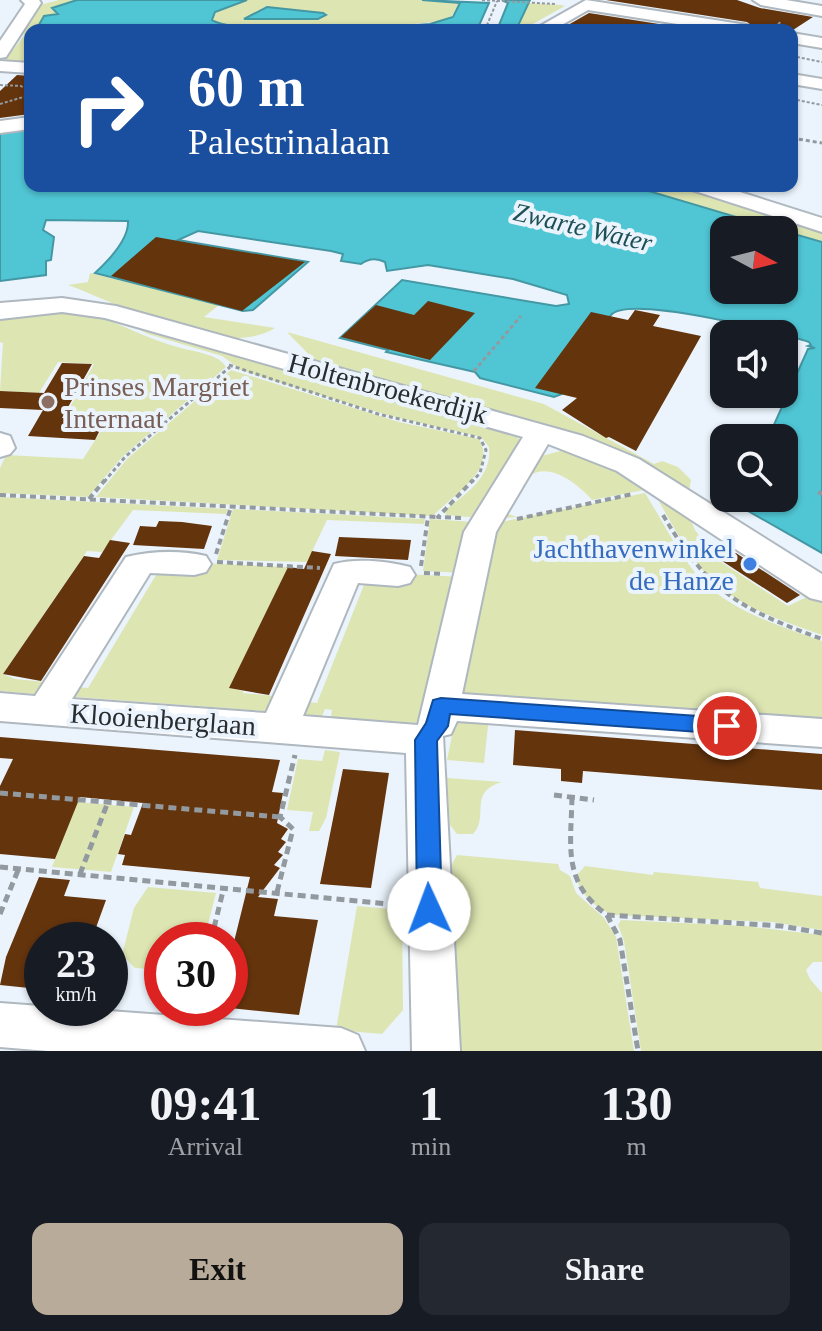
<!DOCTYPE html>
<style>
:root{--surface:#171b24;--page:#242831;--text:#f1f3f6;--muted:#9ea1a6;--accent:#b8ab99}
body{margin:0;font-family:Georgia,serif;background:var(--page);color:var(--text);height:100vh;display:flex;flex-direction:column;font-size:30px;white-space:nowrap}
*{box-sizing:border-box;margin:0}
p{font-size:26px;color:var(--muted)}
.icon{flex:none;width:44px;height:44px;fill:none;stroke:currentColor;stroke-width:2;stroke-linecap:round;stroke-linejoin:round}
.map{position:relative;height:1051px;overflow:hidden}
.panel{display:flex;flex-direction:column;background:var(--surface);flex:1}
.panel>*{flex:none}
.top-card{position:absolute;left:24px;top:24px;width:774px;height:168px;border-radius:16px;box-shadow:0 2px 6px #0004;background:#1a4fa0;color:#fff;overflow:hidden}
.needle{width:52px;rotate:97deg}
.fabs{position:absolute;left:710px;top:216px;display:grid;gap:16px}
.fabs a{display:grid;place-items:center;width:88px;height:88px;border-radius:16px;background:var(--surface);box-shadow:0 2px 6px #0004;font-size:40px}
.speed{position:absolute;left:24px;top:922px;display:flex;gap:16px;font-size:40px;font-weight:700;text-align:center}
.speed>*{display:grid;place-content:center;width:104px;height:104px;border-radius:50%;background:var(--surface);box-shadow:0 2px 6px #0004;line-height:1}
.speed small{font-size:20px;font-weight:400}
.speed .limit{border:12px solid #d22;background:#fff;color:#111}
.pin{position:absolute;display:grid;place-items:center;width:68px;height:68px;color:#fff;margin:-34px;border:4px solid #fff;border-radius:50%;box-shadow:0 2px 8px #0007}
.me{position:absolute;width:88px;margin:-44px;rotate:358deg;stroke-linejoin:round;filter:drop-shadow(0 0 6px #0008)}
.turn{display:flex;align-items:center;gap:28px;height:168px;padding:0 32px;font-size:36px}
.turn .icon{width:104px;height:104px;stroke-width:2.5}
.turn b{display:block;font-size:56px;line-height:68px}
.eta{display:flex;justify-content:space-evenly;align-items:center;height:136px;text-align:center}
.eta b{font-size:48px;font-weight:700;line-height:56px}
.button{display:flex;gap:16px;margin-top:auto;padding:16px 32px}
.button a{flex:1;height:92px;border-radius:16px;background:var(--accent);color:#111;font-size:32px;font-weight:700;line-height:92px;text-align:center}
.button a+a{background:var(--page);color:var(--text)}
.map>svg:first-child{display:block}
.green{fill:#dde5b2;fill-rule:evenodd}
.water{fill:#50c6d5;stroke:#4498a4;stroke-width:2}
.building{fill:#64340d}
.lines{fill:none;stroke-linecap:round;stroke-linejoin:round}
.minor-casing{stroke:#afb7bf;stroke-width:4}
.path-far3{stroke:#92999f;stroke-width:2;stroke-dasharray:3 2;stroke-linecap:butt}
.path-far2{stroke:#92999f;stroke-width:3;stroke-dasharray:4 3;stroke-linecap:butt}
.path-far1{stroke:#92999f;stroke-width:4;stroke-dasharray:6 4;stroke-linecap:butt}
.path{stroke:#92999f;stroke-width:5;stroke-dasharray:8 5;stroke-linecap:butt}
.minor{fill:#fff;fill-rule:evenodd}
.route{fill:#1a73e8;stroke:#114b97;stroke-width:2}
.education-dot{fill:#8d6e63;stroke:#ebf4fc;stroke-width:3}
.shop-dot{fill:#3f7fe0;stroke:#ebf4fc;stroke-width:3}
.labels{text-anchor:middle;stroke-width:8;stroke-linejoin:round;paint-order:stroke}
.far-water-label{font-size:26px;font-style:italic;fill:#1c4f56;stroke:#ebf4fc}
.education-label{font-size:28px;fill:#785e54;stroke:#ebf4fc;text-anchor:start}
.street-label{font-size:28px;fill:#292d30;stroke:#ebf4fc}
.shop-label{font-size:28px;fill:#366cbe;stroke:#ebf4fc;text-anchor:end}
</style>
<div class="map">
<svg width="822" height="1051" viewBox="0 0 822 1051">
<rect width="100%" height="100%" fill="#ebf4fc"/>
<!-- green -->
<g class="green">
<polygon points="59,0 77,0 52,8 58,14 44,16 36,30 30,30 30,67 1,65 24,36 24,31 40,5"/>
<path d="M247,0H422L460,3L450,18C422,29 235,34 212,20L215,12ZM269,7L323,13L326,15L318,19L249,20L244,18Z"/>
<polygon points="527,3 561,5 565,6 522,30 516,30"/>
<polygon points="632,186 689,186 822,227 822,242"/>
<path d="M90,273L219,305L204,317L275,328C220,361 121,304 68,285L88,282Z"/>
<path d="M81,310C116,321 146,339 181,348C195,352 219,354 226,367L122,457L88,497L0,493V468L6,455L83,459L108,420L64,418L94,364L58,362L39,393L0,391L3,343L0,342V313Z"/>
<path d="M125,323L515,434L521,442L479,518L446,515L445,510C466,494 492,477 489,447L481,437L387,415L278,382L241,370L222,356L148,334Z"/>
<polygon points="287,332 544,404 654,464 662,461 678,467 691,480 689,492 625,460 321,367"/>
<path d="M231,370L399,422L479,439C498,471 451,496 433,516L96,497L127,459Z"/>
<path d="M564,450L635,477L644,490L592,500C580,486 550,461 530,476C521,483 519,499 508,507V514L517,517L493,519L538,457Z"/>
<path d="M652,490L687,512L695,530L718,560L788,606L811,595L822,599V635C787,622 749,611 720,587C690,563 672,522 652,490Z"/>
<path d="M645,493C660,517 673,543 690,566C721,609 775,624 822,641V726L461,698L491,524Z"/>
<polygon points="0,497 228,509 226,514 133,510 102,552 87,551 3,674 15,679 55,683 47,695 0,691"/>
<polygon points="233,509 425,519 424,524 327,520 307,562 217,560"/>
<polygon points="430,519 474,522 463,573 423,571"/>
<polygon points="199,563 288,567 230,688 243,691 243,693 283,697 277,712 63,696 70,686 88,688 156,575 140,572"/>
<polygon points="406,574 462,577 418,723 331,717 332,710 325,709 322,716 293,714 299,701 317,703 364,585 348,582"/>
<polygon points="456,716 489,717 484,763 447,760"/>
<polygon points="325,750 340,752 326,818 319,831 309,831 313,812 287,810 298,759 322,761"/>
<path d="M447,778L502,782C467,792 490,817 473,834H457L450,825Z"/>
<polygon points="77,802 134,807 111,872 52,867"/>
<polygon points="457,855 558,864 560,870 570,876 576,893 604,918 616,937 634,1051 460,1051 452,864"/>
<path d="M585,866L653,875L654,872L758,882L760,888L822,896V930L772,922L613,915C596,908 580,895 576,876Z"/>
<polygon points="148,887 216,893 204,940 162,940 162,970 135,968 122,955 134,908"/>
<polygon points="357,906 402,910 403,1010 382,1034 336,1030"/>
<polygon points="621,920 745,926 822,935 822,962 813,962 806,970 810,979 822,993 822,1051 641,1051 624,941 618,925"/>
</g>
<!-- water -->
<g class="water">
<path d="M77,0H247L215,12L212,20C234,35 396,27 430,24L453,17L460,3L422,0L489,3L477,30H36L44,16L58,14L52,8Z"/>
<polygon points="502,0 530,0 516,30 497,30 508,3"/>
<polygon points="267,7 323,13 326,15 318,19 244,19"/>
<path d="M30,127V186H632L780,230H724V290H784V231L822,242V553L734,503L736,498H784V438H768L808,349L815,348L808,346L811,345L809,342C782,333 629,294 611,315C593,336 577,371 562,394L554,397L480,378L475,372L386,352L388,350L340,338L402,280L556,306L569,304L567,295L513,279L428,265L387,271L385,262C377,258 369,258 361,264L341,261L343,254L331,251L198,231L178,240L308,262L253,310L243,311L95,273C108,261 129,240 128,221L46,220L43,230L54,237L51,260L46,261V275L0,281V131Z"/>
</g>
<!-- building -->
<g class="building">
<polygon points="606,0 737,0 760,8 813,17 793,30 758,30 747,22"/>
<polygon points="589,13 697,30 595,30 568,25"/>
<polygon points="17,75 30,76 30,114 0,118 0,91"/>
<polygon points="156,237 190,243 305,262 242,311 111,276"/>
<polygon points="428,301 475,313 430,360 341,337 376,305 414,315"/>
<polygon points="635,310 660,315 653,326 701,336 636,451 609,437 606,438 562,410 577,398 535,388 591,312 628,320"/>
<polygon points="62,363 92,364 62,418 105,420 95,440 28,436 43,410 0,408 0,391 44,393"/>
<polygon points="159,521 182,522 212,526 204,549 133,545 140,526 156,527"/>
<polygon points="339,537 411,540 408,560 335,556"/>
<polygon points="110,540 130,543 41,681 3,674 84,556 99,558"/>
<polygon points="312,551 331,554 269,695 229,688 288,567 304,569"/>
<polygon points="736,553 800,595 787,603 722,561"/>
<polygon points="515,730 822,754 822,790 583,771 582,783 561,781 561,769 513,765"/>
<polygon points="0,737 280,760 272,792 283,793 277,823 288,829 281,839 286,842 278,852 283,855 274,865 280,868 258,897 278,899 274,916 318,920 299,1015 230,1008 230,958 250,877 122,865 125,855 118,854 125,834 131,835 143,803 80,797 55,859 0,854 0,786 13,759 0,758"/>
<polygon points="343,769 389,773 371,888 320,884"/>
<polygon points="39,877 70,880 64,896 106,900 93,936 48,932 45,940 42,940 42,956 29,988 0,985 6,957"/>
</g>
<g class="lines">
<!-- minor casing -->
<g class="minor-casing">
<g id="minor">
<polygon points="21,0 39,0 41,3 6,57 0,58 0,41 25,4"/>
<polygon points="586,0 747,25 755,30 716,30 588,10 553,30 533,30"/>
<polygon points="753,0 786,0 822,6 822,16 761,5"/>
<polygon points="792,33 822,38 822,48 792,43"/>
<polygon points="0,61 30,63 30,73 0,71"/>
<polygon points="792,74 822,79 822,89 792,84"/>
<polygon points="30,117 30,129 0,133 0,121"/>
<polygon points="688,186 721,186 822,218 822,232 692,190"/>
<path d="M62,298L116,306L583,436L639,459L822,574V601L810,598L617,471L548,444L496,532L462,694L822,719V747L457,721L451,734L443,736L460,1051H412L406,753L0,721V693L35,696L126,557C152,551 180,550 206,556L211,564L206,572L194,575L150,573L72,699L266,713L334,564C357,558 387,561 410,567L415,575L410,583L398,586L358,583L303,716L418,725L464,532L523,437L105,318L62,312L0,319V303Z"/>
<polygon points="0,433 10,436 15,448 10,454 0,457"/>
<polygon points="0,1003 341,1028 358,1035 365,1051 48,1051 0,1047"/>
</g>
</g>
<!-- path-far3 -->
<g class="path-far3">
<polyline points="482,0 556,4"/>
<polyline points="485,30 497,1"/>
<polyline points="770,30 782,21"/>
<polyline points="792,56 822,62"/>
<polyline points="0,85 21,86 30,92"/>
<polyline points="792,99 822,105"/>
<polyline points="0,104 30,95"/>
</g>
<!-- path-far2 -->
<g class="path-far2">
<polyline points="792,138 822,143"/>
<polyline points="229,365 378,414 480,438 486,450 480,473 472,482"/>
<polyline points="474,371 521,316"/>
<polyline points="104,482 125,457 230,367"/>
</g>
<!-- path-far1 -->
<g class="path-far1">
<polyline points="818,492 822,494"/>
<polyline points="0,495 437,517"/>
<polyline points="89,499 105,480"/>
<path d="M663,515C708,592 740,609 822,639"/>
<polyline points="461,518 438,517 473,480"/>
<polyline points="517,519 633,494"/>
<polyline points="216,554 231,507"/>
<polyline points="217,562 320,568"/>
<polyline points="421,566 428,517"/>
<polyline points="424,573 443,574"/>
</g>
<!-- path -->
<g class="path">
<polyline points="0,793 280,817"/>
<polyline points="554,795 594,800"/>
<path d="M572,797C571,847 562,882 607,915L781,926L822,933"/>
<polyline points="0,867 399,905"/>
<polyline points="80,874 108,802"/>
<polyline points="277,892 293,829 280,817 295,755"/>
<polyline points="0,914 19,868"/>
<polyline points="607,915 620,940 638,1051"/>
<polyline points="211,940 224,887"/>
</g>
<!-- minor -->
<use href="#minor" class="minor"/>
</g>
<!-- route -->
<polygon class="route" points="441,698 727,718 735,721 738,726 735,732 727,734 450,714 448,726 437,741 442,909 438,916 429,919 420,916 417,909 415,740 426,723 433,700"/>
<!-- markers -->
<circle class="education-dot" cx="48" cy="402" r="8"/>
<circle class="shop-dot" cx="750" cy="564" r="8"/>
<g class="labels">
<!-- far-water labels -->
<g class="far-water-label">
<text transform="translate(583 227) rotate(13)" y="9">Zwarte Water</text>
</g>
<!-- education labels -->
<g class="education-label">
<text x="64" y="396">Prinses Margriet<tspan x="64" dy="32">Internaat</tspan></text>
</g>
<!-- street labels -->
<g class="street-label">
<text transform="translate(388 388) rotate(15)" y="10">Holtenbroekerdijk</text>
<text transform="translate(163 719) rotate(4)" y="10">Klooienberglaan</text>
</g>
<!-- shop labels -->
<g class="shop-label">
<text x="734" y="558">Jachthavenwinkel<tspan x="734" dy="32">de Hanze</tspan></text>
</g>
</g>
</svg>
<div class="fabs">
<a><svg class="needle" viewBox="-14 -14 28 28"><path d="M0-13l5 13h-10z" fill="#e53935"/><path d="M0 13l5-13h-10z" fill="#9ea1a6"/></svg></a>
<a><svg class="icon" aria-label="sound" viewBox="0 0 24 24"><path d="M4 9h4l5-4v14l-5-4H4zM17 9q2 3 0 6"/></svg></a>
<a><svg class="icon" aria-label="search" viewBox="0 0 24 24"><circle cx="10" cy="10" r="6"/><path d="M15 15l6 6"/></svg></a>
</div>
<div class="speed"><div>23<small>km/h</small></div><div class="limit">30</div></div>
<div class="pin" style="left:727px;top:726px;background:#d93025"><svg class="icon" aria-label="arrive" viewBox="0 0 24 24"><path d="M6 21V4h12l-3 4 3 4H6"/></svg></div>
<svg class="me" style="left:429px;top:909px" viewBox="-20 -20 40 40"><circle r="19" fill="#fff"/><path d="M0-13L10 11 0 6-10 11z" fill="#1a73e8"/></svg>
<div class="top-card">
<div class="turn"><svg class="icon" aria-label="right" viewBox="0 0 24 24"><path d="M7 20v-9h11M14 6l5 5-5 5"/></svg><div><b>60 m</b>Palestrinalaan</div></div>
</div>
</div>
<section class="panel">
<div class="eta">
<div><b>09:41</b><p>Arrival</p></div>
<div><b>1</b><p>min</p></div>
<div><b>130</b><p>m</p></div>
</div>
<div class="button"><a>Exit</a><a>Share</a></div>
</section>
